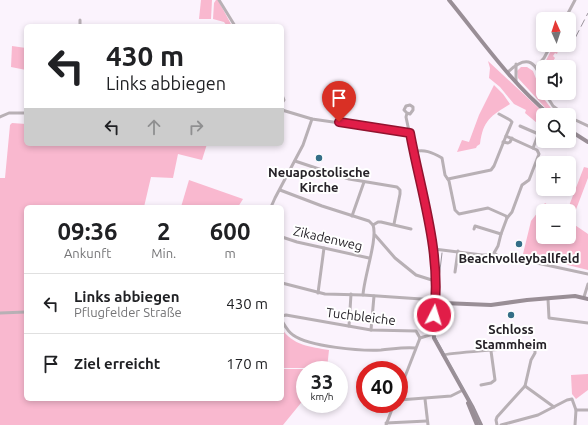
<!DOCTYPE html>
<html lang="de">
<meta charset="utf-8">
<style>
:root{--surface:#fff;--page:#f6f6f6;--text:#202124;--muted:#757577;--line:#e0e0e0}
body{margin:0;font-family:Ubuntu,sans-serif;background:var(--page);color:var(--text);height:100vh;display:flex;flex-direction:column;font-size:15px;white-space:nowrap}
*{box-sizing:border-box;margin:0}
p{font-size:13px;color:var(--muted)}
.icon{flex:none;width:22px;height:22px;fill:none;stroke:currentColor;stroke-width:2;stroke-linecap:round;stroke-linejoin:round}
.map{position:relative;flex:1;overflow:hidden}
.side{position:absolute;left:24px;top:205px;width:260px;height:196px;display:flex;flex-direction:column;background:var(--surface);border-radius:6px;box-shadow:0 2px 6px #0003}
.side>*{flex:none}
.guide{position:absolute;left:24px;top:24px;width:260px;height:122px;border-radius:6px;box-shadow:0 2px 6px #0003;background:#fff;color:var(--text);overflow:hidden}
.needle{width:26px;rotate:357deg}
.fabs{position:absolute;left:536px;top:12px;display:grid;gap:8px}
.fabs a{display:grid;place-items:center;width:40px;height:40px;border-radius:6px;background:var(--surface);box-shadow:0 2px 6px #0003;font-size:20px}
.speed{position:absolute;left:296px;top:361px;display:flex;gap:8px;font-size:20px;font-weight:700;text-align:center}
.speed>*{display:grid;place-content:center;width:52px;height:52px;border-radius:50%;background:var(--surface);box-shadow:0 2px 6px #0003;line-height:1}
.speed small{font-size:10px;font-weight:400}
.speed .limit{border:6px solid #d22;background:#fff;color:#111}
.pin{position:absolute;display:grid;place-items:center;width:34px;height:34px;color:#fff;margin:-41px -17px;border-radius:50% 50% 50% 0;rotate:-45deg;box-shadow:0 0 4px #0007}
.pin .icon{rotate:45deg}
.me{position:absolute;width:44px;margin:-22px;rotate:5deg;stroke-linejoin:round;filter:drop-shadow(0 0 3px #0008)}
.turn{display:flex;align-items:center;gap:14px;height:84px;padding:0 16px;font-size:18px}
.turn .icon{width:52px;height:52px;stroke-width:2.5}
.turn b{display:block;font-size:28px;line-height:34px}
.lanes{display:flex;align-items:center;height:38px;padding:0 16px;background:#0003;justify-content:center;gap:20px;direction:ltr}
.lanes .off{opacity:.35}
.eta{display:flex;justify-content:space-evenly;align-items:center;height:68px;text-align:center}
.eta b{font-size:24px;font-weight:700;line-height:28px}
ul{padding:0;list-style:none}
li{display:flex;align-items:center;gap:12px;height:60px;padding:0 16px;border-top:1px solid var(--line)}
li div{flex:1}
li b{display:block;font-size:15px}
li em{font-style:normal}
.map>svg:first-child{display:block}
.green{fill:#f9b8cf}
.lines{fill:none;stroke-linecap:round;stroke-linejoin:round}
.street{stroke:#b8b0b5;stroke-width:3}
.secondary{stroke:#998e96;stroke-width:4}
.tram{stroke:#9b959d;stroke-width:1}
.rail{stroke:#9b959d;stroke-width:1;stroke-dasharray:8 4;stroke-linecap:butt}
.route-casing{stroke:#92132f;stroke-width:10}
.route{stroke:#e11d48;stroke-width:7}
.poi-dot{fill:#346e87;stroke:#fff;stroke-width:1.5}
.labels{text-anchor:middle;stroke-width:4;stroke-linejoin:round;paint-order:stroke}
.poi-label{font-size:13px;font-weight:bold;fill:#262228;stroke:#fff}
.street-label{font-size:13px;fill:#262228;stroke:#fff}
</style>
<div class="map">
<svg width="588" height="425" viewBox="0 0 588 425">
<rect width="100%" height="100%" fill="#fbf3fd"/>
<!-- green -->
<g class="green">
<polygon points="201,0 212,0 211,19 199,19"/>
<polygon points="216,0 218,0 232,26 227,26 224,22 213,19 214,3"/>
<polygon points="554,45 560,45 557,54 555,53 553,56 555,58 553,61 554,64 553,67 543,67 543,72 542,68"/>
<polygon points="12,46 26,48 26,70 11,67"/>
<polygon points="488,61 546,115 543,115 543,128 525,113 526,110 514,104 500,87 489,78 490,68"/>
<polygon points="521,67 527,67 533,71 544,99 554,112 558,115 551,114 518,78 517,71"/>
<path d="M494,85L503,94L510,104C491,116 483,120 480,144L477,146L476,148L457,152L462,140L469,142L479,115Z"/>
<polygon points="12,123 26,124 26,144 207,144 202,160 178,154 173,178 151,177 144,207 26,207 26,399 282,399 282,369 327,369 305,370 305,398 283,425 0,425 0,178 5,178 10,125"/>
<polygon points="584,167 588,168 588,178 572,220 569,218 569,211 567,211"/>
<polygon points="189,180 243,199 238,207 181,207"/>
<polygon points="545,203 556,211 543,211 543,237 569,237 569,221 588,234 588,270 523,254 531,221"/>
<path d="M282,329C292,345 311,347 329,350L327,368H282Z"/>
<polygon points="588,374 588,390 576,399 572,394 571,375"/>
</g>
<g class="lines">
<!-- street -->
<g class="street">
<polyline points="219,0 235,26"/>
<polyline points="565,19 575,0"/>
<polyline points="80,20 80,26"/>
<polyline points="536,67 544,58 551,45"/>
<path d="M508,72C528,53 537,62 543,86"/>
<polyline points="516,82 516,64"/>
<polyline points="545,93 553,106 565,115"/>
<polyline points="282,95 284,100 282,103"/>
<polyline points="282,110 312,119 410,133"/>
<polyline points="499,114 510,120 512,122 506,136"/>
<polyline points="0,117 9,113 26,113"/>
<polyline points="569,117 588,126"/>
<polyline points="520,126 543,136"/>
<polyline points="503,142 508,143 510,142 512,138"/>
<polyline points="533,148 538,135"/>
<path d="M413,152C424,149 432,152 442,158L445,175L449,181L455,210L459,214L488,208L506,216L507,218"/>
<polyline points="295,161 349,179 397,187 400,190 400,194 394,224"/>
<polyline points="280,190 322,206 369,221 373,225 378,222 381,222 411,229"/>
<polyline points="271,207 275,198 303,145 312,119"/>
<polyline points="352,216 364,182"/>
<polyline points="474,229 475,226 501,234"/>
<polyline points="375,235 395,258 416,275 435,281"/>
<polyline points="282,237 297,242 369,258"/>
<polyline points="434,249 482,255 491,255 494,253 498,246 501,234 507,218 512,212 522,185 529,180 539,154 537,150 506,136 494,166 491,170 448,179"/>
<polyline points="494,253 498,256 519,259"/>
<polyline points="523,260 588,274"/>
<polyline points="455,272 458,251"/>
<polyline points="282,283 325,294 363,295 436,300 434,249 406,117 407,113 404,110 406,106 410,105 413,107 413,110 410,114 407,113"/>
<polyline points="318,293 324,248"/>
<path d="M363,295C364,277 378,238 373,225"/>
<polyline points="584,297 588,284"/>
<polyline points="548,299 549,318 588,323"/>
<polyline points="0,313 26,312"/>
<polyline points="282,316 286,315 371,330 416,331 420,338"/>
<path d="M282,321C285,326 288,332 293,335C310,347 361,351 381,350C393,349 404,347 415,348"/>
<polyline points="349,326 351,294"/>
<polyline points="371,330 374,296"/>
<polyline points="420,338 433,334"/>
<path d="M443,355C453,353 529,346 535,349V353L531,360L525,386L497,417L496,420L497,425"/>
<polyline points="481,385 491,383 495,380 491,351"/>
<polyline points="525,386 554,407"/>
<polyline points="399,392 420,338"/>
<polyline points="425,399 428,425"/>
<polyline points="399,400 451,396 463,390"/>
<polyline points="576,410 588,410"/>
<polyline points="386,423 427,421"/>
<polyline points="386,425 394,404"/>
<polyline points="501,425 538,415 567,400 572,399 576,410 575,425"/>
</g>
<!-- secondary -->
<g class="secondary">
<path d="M449,0C481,39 511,83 550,115"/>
<polyline points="569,130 588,142"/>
<polyline points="468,403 477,425"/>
<polyline points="481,425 473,408 434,338 433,326 436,300 443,303 491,305 527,300 575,296 588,299"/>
</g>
<!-- tram -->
<polyline class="tram" points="442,253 434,321 435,337 470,401 481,425"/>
<!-- rail -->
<polyline class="rail" points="570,48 588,13"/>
</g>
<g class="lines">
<!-- route casing -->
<g class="route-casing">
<path id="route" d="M339,122L410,133C421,193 442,253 434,315"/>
</g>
<!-- route -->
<use href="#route" class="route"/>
</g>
<!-- markers -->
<g class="poi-dot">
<circle cx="319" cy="158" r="4"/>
<circle cx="519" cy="244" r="4"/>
<circle cx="511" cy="315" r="4"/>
</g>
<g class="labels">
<!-- poi labels -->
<g class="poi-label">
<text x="319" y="177">Neuapostolische<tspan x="319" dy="15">Kirche</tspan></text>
<text x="519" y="263">Beachvolleyballfeld</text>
<text x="511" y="334">Schloss<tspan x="511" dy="15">Stammheim</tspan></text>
</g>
<!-- street labels -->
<g class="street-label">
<text transform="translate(328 238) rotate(13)" y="5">Zikadenweg</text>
<text transform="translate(361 316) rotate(7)" y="5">Tuchbleiche</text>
</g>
</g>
</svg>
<div class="fabs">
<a><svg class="needle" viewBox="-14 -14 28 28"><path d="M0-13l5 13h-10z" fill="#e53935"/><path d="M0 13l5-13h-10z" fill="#757577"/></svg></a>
<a><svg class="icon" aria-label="sound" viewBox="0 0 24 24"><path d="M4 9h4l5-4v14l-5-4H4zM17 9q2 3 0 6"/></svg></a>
<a><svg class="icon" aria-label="search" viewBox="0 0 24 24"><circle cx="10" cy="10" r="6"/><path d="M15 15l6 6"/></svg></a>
<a>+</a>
<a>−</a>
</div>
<div class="speed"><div>33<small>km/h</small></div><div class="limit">40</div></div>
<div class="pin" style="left:339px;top:122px;background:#d93025"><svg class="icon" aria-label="arrive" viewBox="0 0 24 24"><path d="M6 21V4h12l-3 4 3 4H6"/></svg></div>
<svg class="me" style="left:434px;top:315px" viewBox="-20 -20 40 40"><circle r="17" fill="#e11d48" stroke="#fff" stroke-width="3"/><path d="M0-11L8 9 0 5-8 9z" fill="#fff"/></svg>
<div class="guide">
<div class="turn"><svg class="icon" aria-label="left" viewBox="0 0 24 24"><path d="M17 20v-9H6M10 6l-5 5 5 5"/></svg><div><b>430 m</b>Links abbiegen</div></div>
<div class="lanes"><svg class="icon" aria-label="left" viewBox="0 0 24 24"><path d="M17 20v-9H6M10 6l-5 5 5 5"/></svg><svg class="icon off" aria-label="ahead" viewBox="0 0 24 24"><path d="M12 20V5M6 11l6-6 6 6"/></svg><svg class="icon off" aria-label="right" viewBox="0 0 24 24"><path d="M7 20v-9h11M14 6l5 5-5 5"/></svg></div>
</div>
<section class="side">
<div class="eta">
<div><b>09:36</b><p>Ankunft</p></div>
<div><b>2</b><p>Min.</p></div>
<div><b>600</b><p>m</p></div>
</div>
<ul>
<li><svg class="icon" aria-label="left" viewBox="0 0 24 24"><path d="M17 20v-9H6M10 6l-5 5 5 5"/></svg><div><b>Links abbiegen</b><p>Pflugfelder Straße</p></div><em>430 m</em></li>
<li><svg class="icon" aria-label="arrive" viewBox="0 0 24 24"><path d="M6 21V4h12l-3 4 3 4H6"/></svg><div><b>Ziel erreicht</b></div><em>170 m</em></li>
</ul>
</section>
</div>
